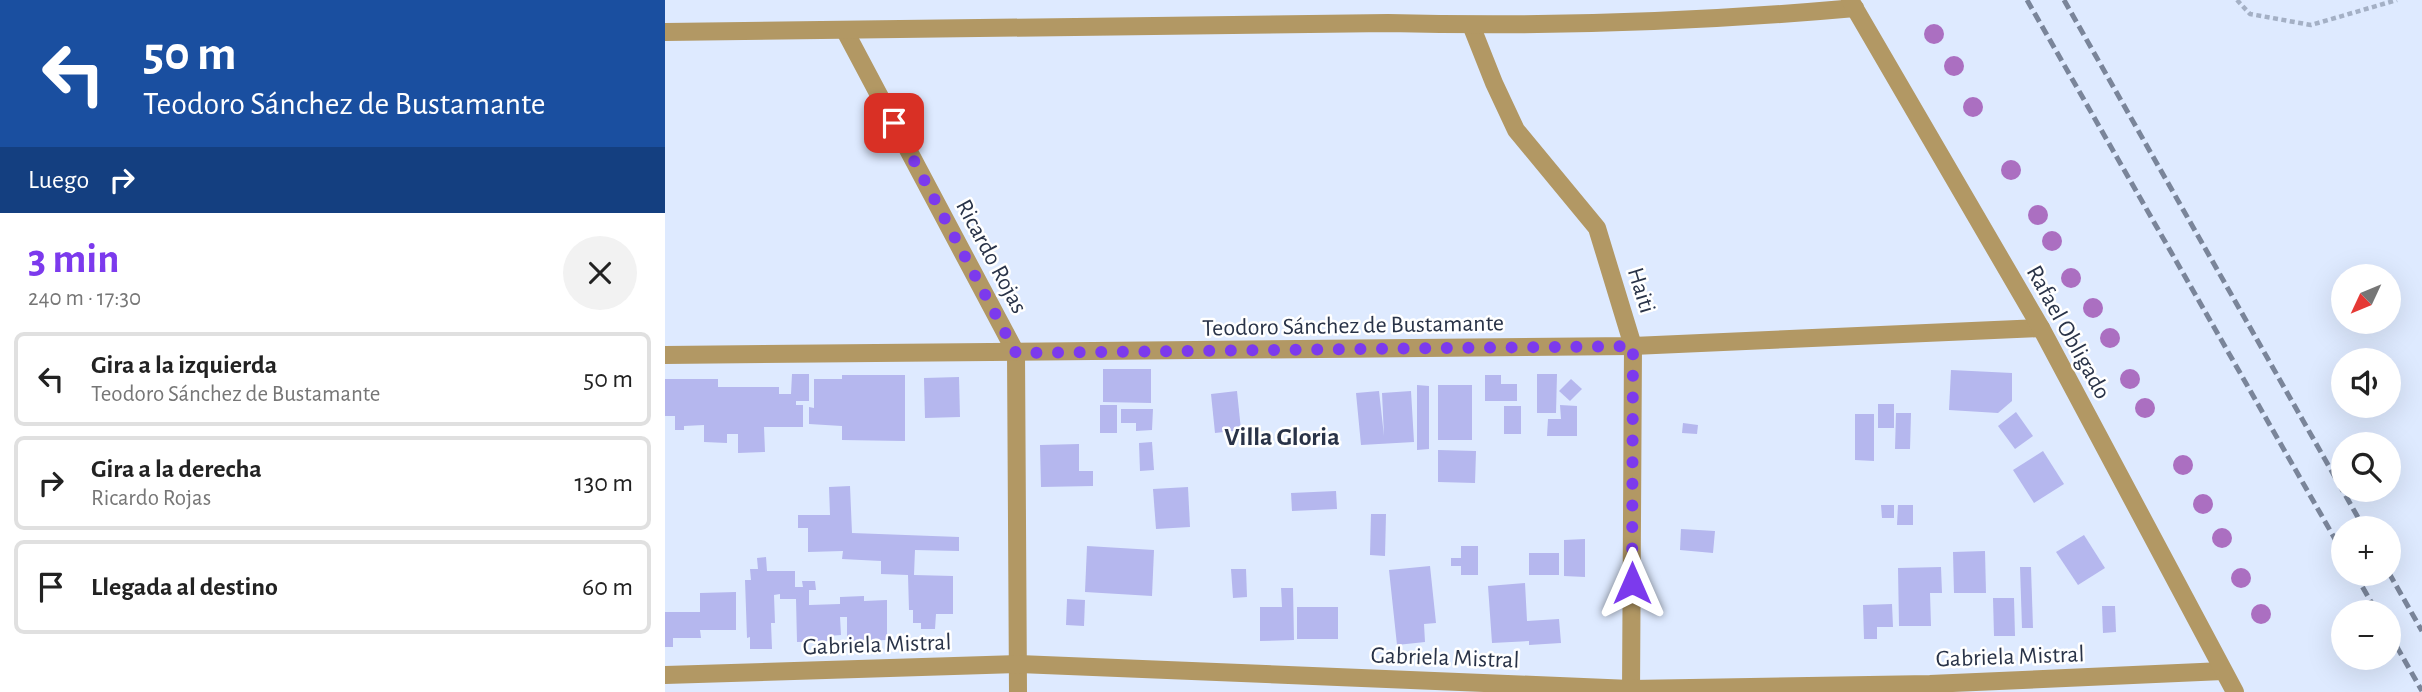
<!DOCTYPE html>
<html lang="es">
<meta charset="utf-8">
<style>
:root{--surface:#fff;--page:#f2f2f2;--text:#222;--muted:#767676;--line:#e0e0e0;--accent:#7c3aed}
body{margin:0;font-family:"Alegreya Sans",sans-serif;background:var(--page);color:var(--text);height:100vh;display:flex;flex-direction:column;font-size:26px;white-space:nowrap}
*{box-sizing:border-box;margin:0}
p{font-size:23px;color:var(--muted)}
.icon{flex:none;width:38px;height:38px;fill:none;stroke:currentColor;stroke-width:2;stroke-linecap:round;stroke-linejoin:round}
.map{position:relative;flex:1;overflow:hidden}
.sheet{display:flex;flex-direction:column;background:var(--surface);width:665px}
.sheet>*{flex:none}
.guide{background:#1a4fa0;color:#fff;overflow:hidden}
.needle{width:46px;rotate:226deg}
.tools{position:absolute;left:1666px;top:264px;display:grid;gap:14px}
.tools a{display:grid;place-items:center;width:70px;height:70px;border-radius:50%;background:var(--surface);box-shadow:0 7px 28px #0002;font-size:35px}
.pin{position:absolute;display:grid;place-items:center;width:60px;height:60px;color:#fff;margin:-30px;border-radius:14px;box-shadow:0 4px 10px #0006}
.me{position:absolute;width:77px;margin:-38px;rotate:0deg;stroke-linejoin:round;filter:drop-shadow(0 0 5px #0008)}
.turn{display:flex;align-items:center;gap:24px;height:147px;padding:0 28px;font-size:32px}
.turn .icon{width:91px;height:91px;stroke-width:2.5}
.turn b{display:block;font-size:49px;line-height:60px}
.then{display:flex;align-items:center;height:66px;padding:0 28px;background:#0003;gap:14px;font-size:26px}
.round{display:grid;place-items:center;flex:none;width:74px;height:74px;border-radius:37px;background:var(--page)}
.headline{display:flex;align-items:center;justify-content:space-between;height:119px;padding:0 28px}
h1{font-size:42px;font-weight:700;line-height:52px;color:var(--accent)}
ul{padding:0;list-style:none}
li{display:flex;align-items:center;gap:21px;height:94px;margin:0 14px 10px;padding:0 14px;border:4px solid var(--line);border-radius:10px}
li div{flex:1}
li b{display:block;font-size:26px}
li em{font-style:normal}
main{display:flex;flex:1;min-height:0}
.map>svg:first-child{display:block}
.building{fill:#b5b7ee}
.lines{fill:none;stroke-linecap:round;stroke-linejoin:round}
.path{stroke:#a4b0c5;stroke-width:4.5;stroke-dasharray:5 3.5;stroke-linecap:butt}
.minor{stroke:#b29864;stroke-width:18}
.tertiary{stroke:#b29864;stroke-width:18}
.rail{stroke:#7a859a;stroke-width:5;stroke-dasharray:10 5;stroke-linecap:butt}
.tree{fill:#ab6fc1}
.route{stroke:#7c3aed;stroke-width:12;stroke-dasharray:0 21.6}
.labels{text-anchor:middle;stroke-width:5;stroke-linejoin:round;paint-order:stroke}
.street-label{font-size:24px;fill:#293348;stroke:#fff}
.neighbourhood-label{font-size:26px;font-weight:bold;fill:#293348;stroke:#fff}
</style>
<main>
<section class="sheet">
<div class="guide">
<div class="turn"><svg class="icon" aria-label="left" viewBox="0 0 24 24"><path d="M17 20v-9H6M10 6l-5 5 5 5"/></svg><div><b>50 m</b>Teodoro Sánchez de Bustamante</div></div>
<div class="then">Luego<svg class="icon" aria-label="right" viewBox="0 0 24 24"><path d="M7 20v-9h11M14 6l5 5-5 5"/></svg></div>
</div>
<div class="headline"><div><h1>3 min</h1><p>240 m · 17:30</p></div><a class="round"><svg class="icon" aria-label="close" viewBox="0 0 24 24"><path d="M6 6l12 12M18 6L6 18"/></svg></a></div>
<ul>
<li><svg class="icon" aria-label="left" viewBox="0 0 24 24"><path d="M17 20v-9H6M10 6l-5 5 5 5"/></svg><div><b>Gira a la izquierda</b><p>Teodoro Sánchez de Bustamante</p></div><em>50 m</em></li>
<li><svg class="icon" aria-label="right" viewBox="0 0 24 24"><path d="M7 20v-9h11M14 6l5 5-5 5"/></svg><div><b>Gira a la derecha</b><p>Ricardo Rojas</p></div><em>130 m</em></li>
<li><svg class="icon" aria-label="arrive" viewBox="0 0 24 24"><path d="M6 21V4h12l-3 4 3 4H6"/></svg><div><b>Llegada al destino</b></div><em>60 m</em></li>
</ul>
</section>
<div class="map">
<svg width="1757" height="692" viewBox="0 0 1757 692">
<rect width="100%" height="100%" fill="#deeaff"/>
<!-- building -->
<g class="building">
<polygon points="438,369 486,369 486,403 438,402"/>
<polygon points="1286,370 1347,373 1347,401 1333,413 1284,410"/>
<polygon points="127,374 144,374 144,401 131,401 131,405 138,405 138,427 99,427 100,452 73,453 73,434 62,434 62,443 39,442 39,425 19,426 19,430 10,430 10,416 0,416 0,379 53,379 53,387 114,387 114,394 126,394"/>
<polygon points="872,374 892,374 891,413 872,413"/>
<polygon points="177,375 240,375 240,441 177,440 177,426 144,424 144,407 149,408 149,379 177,379"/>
<polygon points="820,375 836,375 836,384 852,384 852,401 820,401"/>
<polygon points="294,377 295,417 260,418 259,378"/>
<polygon points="906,379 917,389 905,401 894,391"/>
<polygon points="752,385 764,386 764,449 752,450"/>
<rect x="773" y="385" width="34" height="55"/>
<polygon points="572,391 576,430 550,433 546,394"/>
<polygon points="714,391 719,436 717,393 746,391 749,442 696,445 691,393"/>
<rect x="1213" y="404" width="16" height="24"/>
<rect x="435" y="405" width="17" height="28"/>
<polygon points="895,405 912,406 912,436 882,436 883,419 896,419"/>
<rect x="839" y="406" width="17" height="28"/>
<polygon points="456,409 488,409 487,430 471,431 471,423 456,423"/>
<polygon points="1351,412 1368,436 1350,449 1333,426"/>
<polygon points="1231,413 1246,413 1245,449 1230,449"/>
<polygon points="1190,414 1209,414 1209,461 1190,460"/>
<polygon points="1018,423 1033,425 1032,434 1017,433"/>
<polygon points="487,442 489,470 475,471 474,443"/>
<polygon points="414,444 414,471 428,471 428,486 376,487 375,445"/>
<polygon points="773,450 811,451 810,483 773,482"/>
<polygon points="1378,451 1399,484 1369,503 1348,470"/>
<polygon points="185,486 187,533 294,537 294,551 250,550 249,575 288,576 288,614 271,614 270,629 256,629 256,623 248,623 248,610 244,610 243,575 216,574 216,561 177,559 178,551 143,552 143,528 133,528 133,515 165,515 164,487"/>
<polygon points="523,487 525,527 491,529 488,489"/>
<polygon points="671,491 672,509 627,511 626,493"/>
<polygon points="1216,505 1229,505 1229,518 1217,518"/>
<polygon points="1233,505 1248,505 1248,525 1232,525"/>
<polygon points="706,514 721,514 720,556 705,555"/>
<polygon points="1016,529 1050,531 1048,553 1015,550"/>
<polygon points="1419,535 1440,568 1413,585 1391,552"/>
<polygon points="920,539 920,577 899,576 899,540"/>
<polygon points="422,546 489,550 487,596 420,592"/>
<polygon points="796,546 813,546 813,575 796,575 796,566 786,566 786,558 796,558"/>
<polygon points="1320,551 1321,593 1289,593 1288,552"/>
<rect x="864" y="553" width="30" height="22"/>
<polygon points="101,557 102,571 130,571 130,587 138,587 137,581 150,581 151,590 144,590 144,605 175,604 175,597 199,596 199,601 222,600 222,640 182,641 182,617 175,617 176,635 162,636 163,641 132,642 131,599 115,599 115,594 109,595 110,623 106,623 107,649 85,649 85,637 82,638 80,580 86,580 85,569 93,569 92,558"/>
<polygon points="765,566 771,623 759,624 760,642 732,645 724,570"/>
<polygon points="1276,567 1277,593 1265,593 1266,626 1234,626 1233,568"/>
<polygon points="1355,567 1366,567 1368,628 1357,628"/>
<polygon points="566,569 581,569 582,597 568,598"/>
<polygon points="860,583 862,621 894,619 896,643 864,645 864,641 827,643 823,586"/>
<polygon points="616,588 628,588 629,640 595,641 595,607 617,607"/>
<polygon points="71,592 71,630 35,630 36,638 8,638 8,647 0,647 0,612 35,612 35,593"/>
<polygon points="1328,598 1349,598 1350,636 1329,636"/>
<polygon points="402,599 420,600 419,626 401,625"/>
<polygon points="1227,604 1228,627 1212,627 1212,639 1199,639 1198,605"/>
<polygon points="1437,606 1450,606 1451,632 1438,633"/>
<rect x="632" y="607" width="41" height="32"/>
</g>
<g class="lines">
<!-- path -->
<polyline class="path" points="1572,0 1585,14 1646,25 1732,0"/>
<!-- minor -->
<g class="minor">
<polyline points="806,25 829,83 851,130 932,228 968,346 966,692"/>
<polyline points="180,31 351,353 353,692"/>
<path d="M0,32L723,23C878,27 1035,22 1190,8"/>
<polyline points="0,355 968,346 1376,328"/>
<polyline points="0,675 354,664 966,689 1265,684 1558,671"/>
</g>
<!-- tertiary -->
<polyline class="tertiary" points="1185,0 1376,328 1570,692"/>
<!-- rail -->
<g class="rail">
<polyline points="1362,0 1678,553"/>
<polyline points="1399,0 1699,528"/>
<polyline points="1724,573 1757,631"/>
<polyline points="1690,574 1712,612"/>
<polyline points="1724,633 1757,691"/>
</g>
</g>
<!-- trees -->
<g class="tree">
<circle cx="1269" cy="34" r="10"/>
<circle cx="1289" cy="66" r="10"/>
<circle cx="1308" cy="107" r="10"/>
<circle cx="1346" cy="170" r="10"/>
<circle cx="1373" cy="215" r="10"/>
<circle cx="1387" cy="241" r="10"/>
<circle cx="1406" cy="278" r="10"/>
<circle cx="1428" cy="308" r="10"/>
<circle cx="1445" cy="338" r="10"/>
<circle cx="1465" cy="379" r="10"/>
<circle cx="1480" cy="408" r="10"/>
<circle cx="1518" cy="465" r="10"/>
<circle cx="1538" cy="504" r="10"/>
<circle cx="1557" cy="538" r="10"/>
<circle cx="1576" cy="578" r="10"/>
<circle cx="1596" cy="614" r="10"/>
</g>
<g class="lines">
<!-- route -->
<polyline class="route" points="229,123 351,353 968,346 967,583"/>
</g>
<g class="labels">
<!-- street labels -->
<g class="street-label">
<text transform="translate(327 256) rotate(62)" y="8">Ricardo Rojas</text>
<text transform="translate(977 290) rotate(73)" y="8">Haiti</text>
<text transform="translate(688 325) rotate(-1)" y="8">Teodoro Sánchez de Bustamante</text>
<text transform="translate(1404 332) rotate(61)" y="8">Rafael Obligado</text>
<text transform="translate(212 644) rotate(-2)" y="8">Gabriela Mistral</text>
<text transform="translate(1345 656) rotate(-2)" y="8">Gabriela Mistral</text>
<text transform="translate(780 657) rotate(2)" y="8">Gabriela Mistral</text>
</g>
<!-- neighbourhood labels -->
<g class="neighbourhood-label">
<text x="617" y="445">Villa Gloria</text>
</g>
</g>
</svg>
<div class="tools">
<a><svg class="needle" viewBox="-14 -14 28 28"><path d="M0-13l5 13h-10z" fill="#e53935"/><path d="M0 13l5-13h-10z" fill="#767676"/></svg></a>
<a><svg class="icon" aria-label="sound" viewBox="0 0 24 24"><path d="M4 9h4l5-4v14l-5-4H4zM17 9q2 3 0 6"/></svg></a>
<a><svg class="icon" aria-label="search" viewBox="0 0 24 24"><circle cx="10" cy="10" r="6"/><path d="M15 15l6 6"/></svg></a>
<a>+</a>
<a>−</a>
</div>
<div class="pin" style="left:229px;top:123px;background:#d93025"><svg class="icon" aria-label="arrive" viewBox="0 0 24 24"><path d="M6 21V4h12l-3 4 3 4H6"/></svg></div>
<svg class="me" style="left:967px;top:583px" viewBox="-20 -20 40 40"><path d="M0-17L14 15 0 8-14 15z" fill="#7c3aed" stroke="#fff" stroke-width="4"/></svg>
</div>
</main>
